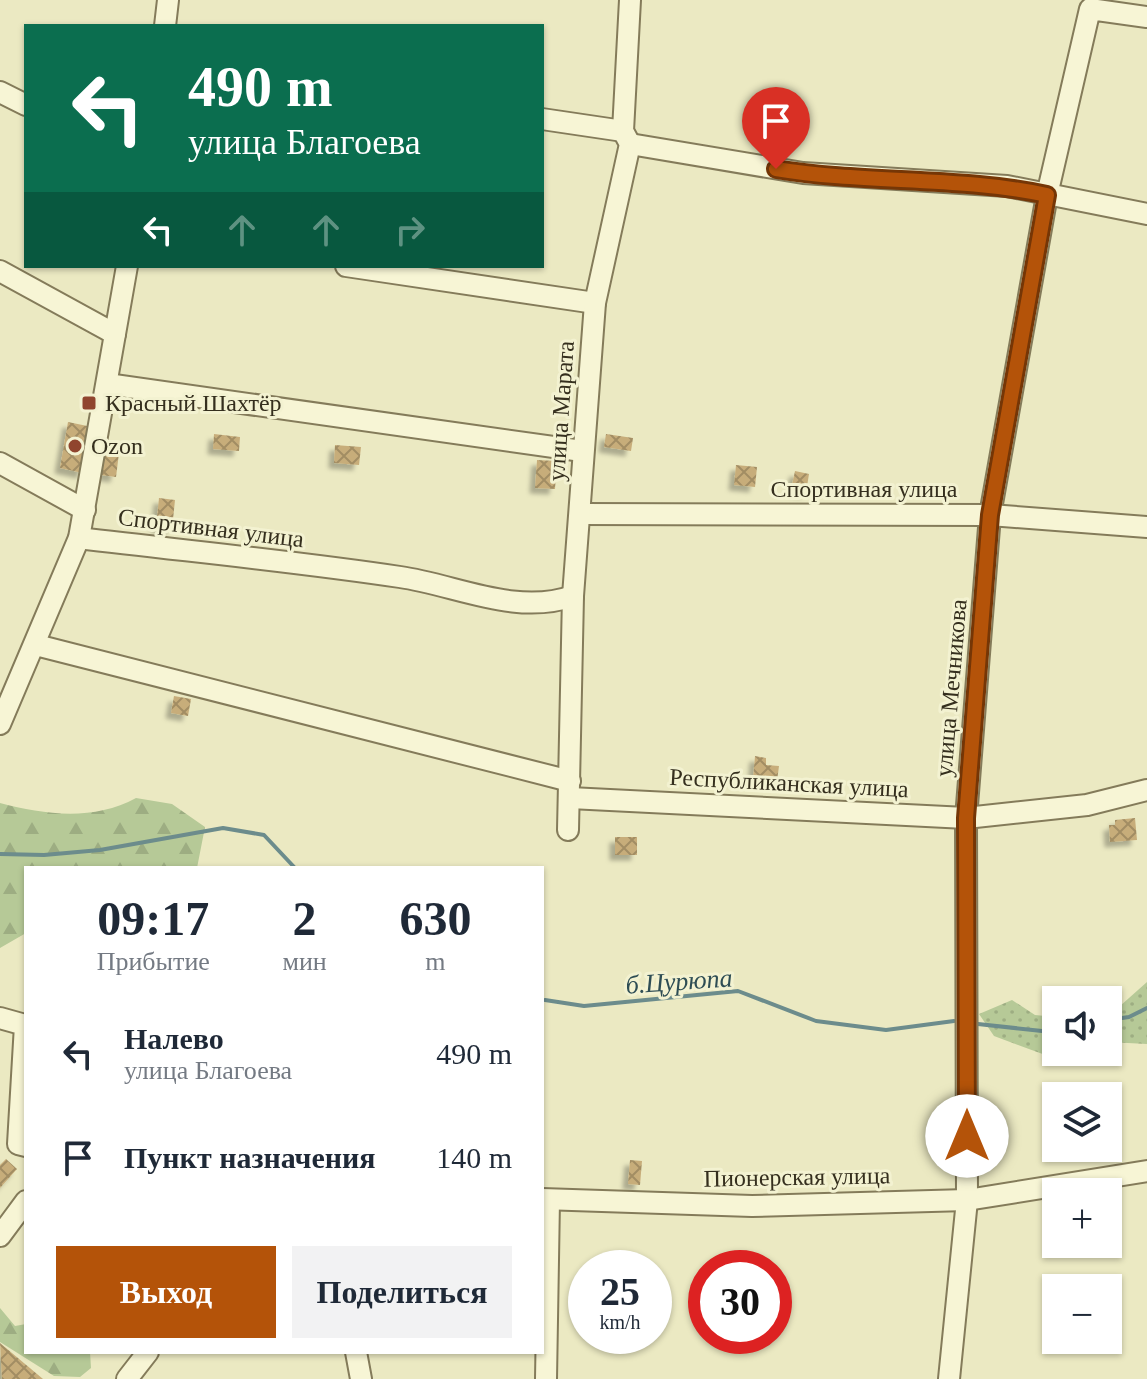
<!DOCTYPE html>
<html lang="ru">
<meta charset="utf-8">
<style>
:root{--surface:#fff;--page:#f2f2f3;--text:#1f2937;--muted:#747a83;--accent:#b45309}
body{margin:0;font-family:Georgia,serif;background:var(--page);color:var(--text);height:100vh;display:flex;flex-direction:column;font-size:30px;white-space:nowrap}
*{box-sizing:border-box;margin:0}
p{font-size:26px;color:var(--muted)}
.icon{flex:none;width:44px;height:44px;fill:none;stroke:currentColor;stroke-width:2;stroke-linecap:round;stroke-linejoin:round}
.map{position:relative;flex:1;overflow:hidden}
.panel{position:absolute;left:24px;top:866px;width:520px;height:488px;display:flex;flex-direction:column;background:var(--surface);border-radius:0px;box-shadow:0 2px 6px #0004}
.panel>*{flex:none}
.banner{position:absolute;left:24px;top:24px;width:520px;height:244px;border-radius:0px;box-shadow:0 2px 6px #0004;background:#0b6e4f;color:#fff;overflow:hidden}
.controls{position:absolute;left:1042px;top:986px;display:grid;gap:16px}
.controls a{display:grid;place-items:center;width:80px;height:80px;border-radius:0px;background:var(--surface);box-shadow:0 2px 6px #0004;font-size:40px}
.speed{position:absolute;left:568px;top:1250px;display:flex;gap:16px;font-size:40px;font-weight:700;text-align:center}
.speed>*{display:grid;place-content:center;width:104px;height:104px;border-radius:50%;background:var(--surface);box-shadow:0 2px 6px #0004;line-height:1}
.speed small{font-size:20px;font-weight:400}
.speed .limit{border:12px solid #d22;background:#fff;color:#111}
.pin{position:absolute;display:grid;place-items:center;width:68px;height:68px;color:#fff;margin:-82px -34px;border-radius:50% 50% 50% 0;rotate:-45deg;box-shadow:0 0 8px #0007}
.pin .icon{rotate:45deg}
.me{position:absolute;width:88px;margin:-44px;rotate:0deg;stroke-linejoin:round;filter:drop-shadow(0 0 6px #0008)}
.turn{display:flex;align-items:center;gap:28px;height:168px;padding:0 32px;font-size:36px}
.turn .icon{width:104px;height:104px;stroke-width:2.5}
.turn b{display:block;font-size:56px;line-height:68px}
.lanes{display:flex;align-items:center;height:76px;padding:0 32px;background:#0003;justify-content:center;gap:40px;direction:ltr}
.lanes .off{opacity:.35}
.eta{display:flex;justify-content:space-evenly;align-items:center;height:136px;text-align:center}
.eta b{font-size:48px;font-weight:700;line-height:56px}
.action{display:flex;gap:16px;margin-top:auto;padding:16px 32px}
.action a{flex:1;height:92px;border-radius:0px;background:var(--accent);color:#fff;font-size:32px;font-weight:700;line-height:92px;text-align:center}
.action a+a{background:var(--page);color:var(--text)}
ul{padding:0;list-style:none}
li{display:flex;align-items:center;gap:24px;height:104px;padding:0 32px}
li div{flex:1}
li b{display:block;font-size:30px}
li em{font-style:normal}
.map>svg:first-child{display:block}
.grass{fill:url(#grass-dots)}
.forest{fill:url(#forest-firs)}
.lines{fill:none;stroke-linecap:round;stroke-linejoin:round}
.stream{stroke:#6c8c8c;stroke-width:4}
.building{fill:url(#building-cross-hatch);filter:url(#shadow)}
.minor-casing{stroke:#847b5a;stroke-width:24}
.minor{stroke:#f7f5d5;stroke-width:20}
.route-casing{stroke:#753606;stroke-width:20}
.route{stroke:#b45309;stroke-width:14}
.poi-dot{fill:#90452e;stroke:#f3f2d1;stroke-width:3}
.labels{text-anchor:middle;stroke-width:6;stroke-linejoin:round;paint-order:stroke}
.poi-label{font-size:24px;fill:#352f1e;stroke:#f3f2d1;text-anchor:start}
.street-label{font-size:24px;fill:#352f1e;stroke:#f3f2d1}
.water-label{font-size:26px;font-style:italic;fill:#2e4d54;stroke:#f3f2d1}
</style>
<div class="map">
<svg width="1147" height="1379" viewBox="0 0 1147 1379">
<defs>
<pattern id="grass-dots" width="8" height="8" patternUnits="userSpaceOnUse" patternTransform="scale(2)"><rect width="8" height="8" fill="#b6c997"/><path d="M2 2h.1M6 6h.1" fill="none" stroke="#9dad82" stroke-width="1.8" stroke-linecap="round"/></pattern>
<pattern id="forest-firs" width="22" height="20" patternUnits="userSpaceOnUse" patternTransform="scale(2)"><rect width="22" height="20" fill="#b6c997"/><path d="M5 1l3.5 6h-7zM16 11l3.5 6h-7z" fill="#9dad82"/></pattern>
<pattern id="building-cross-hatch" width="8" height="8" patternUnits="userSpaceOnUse" patternTransform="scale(2)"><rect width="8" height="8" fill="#c7ad7a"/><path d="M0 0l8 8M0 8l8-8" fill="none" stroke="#a28d63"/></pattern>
<filter id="shadow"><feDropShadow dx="-5.5" dy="5.5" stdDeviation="2" flood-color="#0004"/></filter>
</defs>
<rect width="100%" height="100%" fill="#ebe9c2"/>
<!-- grass -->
<g class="grass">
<polygon points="1147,982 1147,1044 1108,1042 1108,1009 1120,1006"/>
<polygon points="1012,1000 1035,1015 1056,1017 1056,1052 1070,1052 1048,1056 994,1036 979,1014"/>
</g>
<!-- forest -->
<g class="forest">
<path d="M136,798L172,804L205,827L197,868H26V933L0,948V803C45,815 94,821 136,798Z"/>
<polygon points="0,1308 15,1326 26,1324 26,1352 90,1352 91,1368 80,1377 54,1376 0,1342"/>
</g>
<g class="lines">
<!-- stream -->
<g class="stream">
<polyline points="0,854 44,855 100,850 223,828 264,835 295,868"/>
<polyline points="545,1000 584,1006 738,991 816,1021 886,1030 954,1021"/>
<polyline points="1108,1020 1129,1017 1147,1008"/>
<polyline points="978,1024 1042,1031 1056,1029"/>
</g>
</g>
<!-- building -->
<g class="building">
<polygon points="68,422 92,427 83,473 60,468"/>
<polygon points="214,434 240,437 239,451 213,449"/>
<polygon points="606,434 633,438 631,451 604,447"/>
<polygon points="335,445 361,447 359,465 334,463"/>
<polygon points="104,451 119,453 116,477 101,475"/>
<polygon points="537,460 557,461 555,489 535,488"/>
<polygon points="736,465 757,467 755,487 734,485"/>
<polygon points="795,471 809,474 806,493 791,490"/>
<polygon points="159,498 175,500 172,529 156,527"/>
<polygon points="174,696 191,699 188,716 171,713"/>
<polygon points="755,756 766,758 766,765 779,766 777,781 753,779"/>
<polygon points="1135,818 1137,840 1110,842 1109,825 1115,825 1115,820"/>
<rect x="615" y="837" width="22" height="18"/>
<polygon points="6,1159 17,1169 0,1188 0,1165"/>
<polygon points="630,1160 642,1161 640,1185 628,1184"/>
<polygon points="0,1343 43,1379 2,1379"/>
</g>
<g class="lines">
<!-- minor casing -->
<g class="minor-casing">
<g id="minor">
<polyline points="165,26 168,0"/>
<polyline points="0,92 26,105"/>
<polyline points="542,119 623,131"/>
<polyline points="630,144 803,173 1007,186 1147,214"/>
<polyline points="346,266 595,303"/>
<polyline points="0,271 115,334"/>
<polyline points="107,384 582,451"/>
<polyline points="0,463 85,510"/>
<polyline points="581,514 990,515 1147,527"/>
<path d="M79,538C186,551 294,561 400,577C456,585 516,616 573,596"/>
<polyline points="36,645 570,781"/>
<polyline points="0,724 79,538 127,266"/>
<polyline points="570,798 966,818 1087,805 1147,790"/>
<polyline points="568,830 573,596 595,303 630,144 623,131 630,0"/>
<polyline points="0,1018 25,1025 18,1144 26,1146"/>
<polyline points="542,1199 752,1206 967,1200 1147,1171"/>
<polyline points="0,1236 26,1201"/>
<polyline points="356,1352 361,1379"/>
<polyline points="127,1379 148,1352"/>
<polyline points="546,1379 549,1200"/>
<polyline points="949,1379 967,1200 966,818 990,515 1047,195 1090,9 1147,17"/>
</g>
</g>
<!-- minor -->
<use href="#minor" class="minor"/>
</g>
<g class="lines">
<!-- route casing -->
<g class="route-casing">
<path id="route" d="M776,169C866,184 958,176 1047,195L990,515L966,818L967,1136"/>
</g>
<!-- route -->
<use href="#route" class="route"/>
</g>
<!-- markers -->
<g class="poi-dot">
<rect x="81" y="395" width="16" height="16" rx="4"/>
<circle cx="75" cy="446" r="8"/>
</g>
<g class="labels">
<!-- poi labels -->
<g class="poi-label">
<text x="105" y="411">Красный Шахтёр</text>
<text x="91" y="454">Ozon</text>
</g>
<!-- street labels -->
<g class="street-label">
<text transform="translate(561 411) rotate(-86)" y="8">улица Марата</text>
<text x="864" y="497">Спортивная улица</text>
<text transform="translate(211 528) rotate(7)" y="8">Спортивная улица</text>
<text transform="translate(951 688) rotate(-85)" y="8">улица Мечникова</text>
<text transform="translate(789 783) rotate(3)" y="8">Республиканская улица</text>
<text transform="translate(797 1177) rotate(-1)" y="8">Пионерская улица</text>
</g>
<!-- water labels -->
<g class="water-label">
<text transform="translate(679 981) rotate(-4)" y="9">б.Цурюпа</text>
</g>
</g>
</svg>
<div class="controls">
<a><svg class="icon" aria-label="sound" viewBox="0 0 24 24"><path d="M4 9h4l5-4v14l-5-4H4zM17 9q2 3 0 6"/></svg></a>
<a><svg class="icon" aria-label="layers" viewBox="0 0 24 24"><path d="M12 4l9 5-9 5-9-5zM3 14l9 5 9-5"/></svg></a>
<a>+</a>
<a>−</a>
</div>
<div class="speed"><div>25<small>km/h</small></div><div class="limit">30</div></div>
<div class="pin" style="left:776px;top:169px;background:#d93025"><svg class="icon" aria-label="arrive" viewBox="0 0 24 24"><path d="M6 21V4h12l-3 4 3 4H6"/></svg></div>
<svg class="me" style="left:967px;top:1136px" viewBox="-20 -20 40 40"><circle r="19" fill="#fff"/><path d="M0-13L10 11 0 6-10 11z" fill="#b45309"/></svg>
<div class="banner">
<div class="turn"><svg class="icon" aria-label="left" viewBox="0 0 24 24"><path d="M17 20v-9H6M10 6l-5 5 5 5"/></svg><div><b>490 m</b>улица Благоева</div></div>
<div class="lanes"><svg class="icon" aria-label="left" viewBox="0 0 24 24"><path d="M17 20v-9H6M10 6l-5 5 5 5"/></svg><svg class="icon off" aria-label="ahead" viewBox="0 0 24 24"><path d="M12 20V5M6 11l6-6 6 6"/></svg><svg class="icon off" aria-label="ahead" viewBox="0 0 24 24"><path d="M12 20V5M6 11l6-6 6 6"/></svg><svg class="icon off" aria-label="right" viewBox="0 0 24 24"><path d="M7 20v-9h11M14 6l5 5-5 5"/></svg></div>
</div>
<section class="panel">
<div class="eta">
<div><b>09:17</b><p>Прибытие</p></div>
<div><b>2</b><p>мин</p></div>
<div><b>630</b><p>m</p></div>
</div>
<ul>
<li><svg class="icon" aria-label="left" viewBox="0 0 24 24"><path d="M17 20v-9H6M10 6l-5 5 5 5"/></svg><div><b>Налево</b><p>улица Благоева</p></div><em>490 m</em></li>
<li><svg class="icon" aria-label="arrive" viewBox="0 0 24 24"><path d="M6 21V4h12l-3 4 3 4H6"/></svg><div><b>Пункт назначения</b></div><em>140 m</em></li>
</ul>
<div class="action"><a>Выход</a><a>Поделиться</a></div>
</section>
</div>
